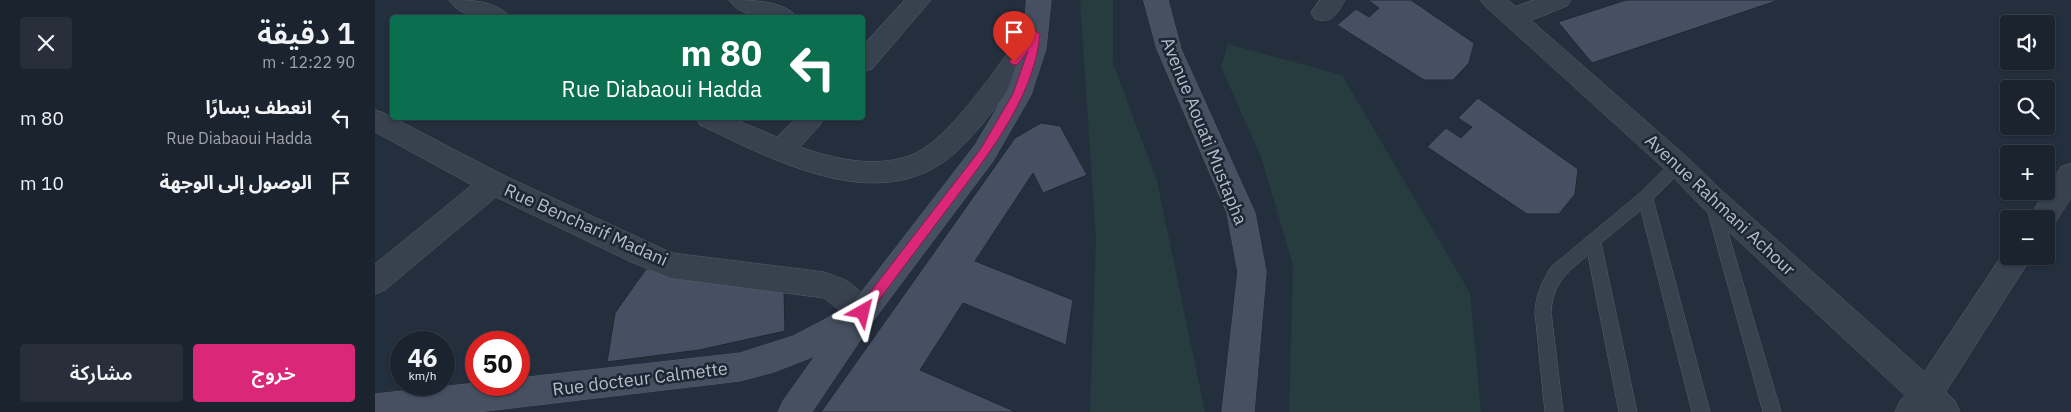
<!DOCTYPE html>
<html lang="ar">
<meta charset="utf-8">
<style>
:root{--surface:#1b232e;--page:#282f3a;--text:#f1f3f6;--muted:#a0a4aa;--line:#39404a;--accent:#db2777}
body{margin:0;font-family:"IBM Plex Sans","Noto Sans Arabic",sans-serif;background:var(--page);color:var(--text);direction:rtl;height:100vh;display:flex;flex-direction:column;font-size:19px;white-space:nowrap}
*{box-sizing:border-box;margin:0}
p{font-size:16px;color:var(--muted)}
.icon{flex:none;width:28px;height:28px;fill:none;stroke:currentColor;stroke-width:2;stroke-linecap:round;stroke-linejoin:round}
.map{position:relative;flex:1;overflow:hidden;direction:ltr}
.details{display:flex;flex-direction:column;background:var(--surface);width:375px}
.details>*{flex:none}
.top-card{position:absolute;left:15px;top:15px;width:475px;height:105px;border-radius:5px;box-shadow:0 1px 4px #0004,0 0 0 1px var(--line);direction:rtl;background:#0b6e4f;color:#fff;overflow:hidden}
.tools{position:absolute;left:1625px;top:15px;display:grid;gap:10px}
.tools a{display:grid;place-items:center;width:55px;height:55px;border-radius:5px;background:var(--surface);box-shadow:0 1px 4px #0004,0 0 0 1px var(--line);font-size:25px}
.speed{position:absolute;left:15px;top:331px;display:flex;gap:10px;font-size:25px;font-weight:700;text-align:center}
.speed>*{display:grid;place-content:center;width:65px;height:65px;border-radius:50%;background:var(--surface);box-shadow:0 1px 4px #0004,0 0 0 1px var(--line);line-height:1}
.speed small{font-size:12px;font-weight:400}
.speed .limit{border:8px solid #d22;background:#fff;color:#111}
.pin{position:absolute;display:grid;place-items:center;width:42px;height:42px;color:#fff;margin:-51px -21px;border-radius:50% 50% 50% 0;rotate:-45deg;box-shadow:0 0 5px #0007}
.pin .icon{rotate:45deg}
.me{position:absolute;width:55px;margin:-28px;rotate:37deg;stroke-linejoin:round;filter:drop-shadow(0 0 4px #0008)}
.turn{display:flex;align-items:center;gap:18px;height:105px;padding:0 20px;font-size:22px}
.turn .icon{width:65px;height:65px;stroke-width:2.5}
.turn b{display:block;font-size:35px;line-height:42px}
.round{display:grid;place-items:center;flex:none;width:52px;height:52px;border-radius:5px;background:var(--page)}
.overview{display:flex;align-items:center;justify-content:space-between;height:85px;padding:0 20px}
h1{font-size:30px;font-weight:600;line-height:38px}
.primary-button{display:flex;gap:10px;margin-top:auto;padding:10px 20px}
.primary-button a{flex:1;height:58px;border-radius:5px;background:var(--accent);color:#fff;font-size:20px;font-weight:600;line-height:58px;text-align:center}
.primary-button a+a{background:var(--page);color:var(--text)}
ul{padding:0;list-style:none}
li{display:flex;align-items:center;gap:15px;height:65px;padding:0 20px}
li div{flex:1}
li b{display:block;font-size:19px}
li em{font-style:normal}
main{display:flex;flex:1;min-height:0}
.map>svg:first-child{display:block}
.green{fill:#263c3f}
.building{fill:#455162;stroke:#1f2835}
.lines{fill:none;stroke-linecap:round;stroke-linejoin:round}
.service-casing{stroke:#565f6c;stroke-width:1}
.minor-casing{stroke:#565f6c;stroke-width:1}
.tertiary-casing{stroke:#565f6c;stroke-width:1}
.secondary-casing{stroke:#565f6c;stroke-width:1}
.service{fill:#38414e;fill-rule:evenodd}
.minor{fill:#38414e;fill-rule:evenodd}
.tertiary{fill:#38414e;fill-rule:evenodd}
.secondary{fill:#465061;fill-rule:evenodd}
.route{fill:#db2777;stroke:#8e194d}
.labels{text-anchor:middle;stroke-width:5;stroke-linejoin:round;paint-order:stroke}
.street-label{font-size:18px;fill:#b4bcc9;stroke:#1d2633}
</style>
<main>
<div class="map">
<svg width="1696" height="412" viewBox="0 0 1696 412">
<rect width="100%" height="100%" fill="#242f3e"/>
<!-- green -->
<g class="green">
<polygon points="705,0 738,0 738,63 782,181 830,412 715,412 721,239"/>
<polygon points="853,44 967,75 1095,293 1106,412 914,412 918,265 886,157 846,67"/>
</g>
<!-- building -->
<g class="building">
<polygon points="993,0 1036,0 1099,43 1094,63 1078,80 1049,80 962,25 981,9 994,17 1004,8"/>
<polygon points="1251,0 1404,0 1217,63 1183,22"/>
<polygon points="1103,98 1203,169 1200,194 1184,214 1152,214 1052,147 1071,128 1086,138 1097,127 1083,118"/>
<polygon points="666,123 685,126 712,175 668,193 658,173 600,261 698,300 691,345 588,303 545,370 641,412 446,412 640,138"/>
<polygon points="271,269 409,291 410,331 324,350 232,362 240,313"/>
</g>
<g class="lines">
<!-- service casing -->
<g class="service-casing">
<g id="service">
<path d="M1303,159L1308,161L1310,165L1308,169L1278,199L1335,412H1317L1266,210L1226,243L1262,412H1244L1213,255C1192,273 1178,282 1176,312L1188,412H1170L1160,312C1161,294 1167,282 1176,267L1265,193L1298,161Z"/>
<polygon points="1337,196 1342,198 1344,202 1406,412 1388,412 1330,202 1332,198"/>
</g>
</g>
<!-- minor casing -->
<g class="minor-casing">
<g id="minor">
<path d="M74,0C94,0 123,0 135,18C115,18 86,20 74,0Z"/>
<path d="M354,0C373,0 411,0 422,18C402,18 366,20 354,0Z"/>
<polygon points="530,0 556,0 497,69 488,71 488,46"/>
<path d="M945,0H970C962,14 957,24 940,19L936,13Z"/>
<path d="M1159,0H1196L1192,6C1175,12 1145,28 1129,23L1125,17L1129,11Z"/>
<path d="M660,25L669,28L672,34L669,40C641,78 615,121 580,153C506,219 399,160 325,125L321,118H357L402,137L421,118H449L445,125L425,147C459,159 499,168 534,156C574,142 625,62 651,28Z"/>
<polygon points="0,110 9,113 128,175 297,253 449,272 473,281 498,303 503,312 498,321 488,325 478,321 449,298 295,278 254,261 121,197 10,290 0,294 0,264 97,185 0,132"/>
<polygon points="1696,164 1696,198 1677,227 1671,229 1671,219 1653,219 1686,167"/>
<polygon points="1633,247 1634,256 1657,256 1563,404 1556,412 1520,412 1525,401 1541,384"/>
</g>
</g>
<!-- tertiary casing -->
<g class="tertiary-casing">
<polygon id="tertiary" points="1106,0 1133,0 1312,157 1346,190 1563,384 1580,401 1585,412 1548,412 1326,206 1294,173 1110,6"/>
</g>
<!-- secondary casing -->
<g class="secondary-casing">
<g id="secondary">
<polygon points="652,0 676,0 671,49 656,95 618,161 498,321 437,412 403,412 408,401 440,356 399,372 365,381 103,412 0,412 0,394 101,383 101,385 144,385 144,378 365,353 418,336 447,321 478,303 600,145 631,93 647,49"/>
<polygon points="769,0 793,0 806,49 880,213 891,272 879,412 847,412 863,272 852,213 782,49"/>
</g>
</g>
<!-- service -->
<use href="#service" class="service"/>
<!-- minor -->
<use href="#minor" class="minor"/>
<!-- tertiary -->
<use href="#tertiary" class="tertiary"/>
<!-- secondary -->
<use href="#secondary" class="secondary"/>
</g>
<!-- route -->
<path class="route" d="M660,31L665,34C659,101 606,164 567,216C542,249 517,282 492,316L488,317L483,316L481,312L483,308L605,150L638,94L653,51L643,64L639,65L634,62L656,32Z"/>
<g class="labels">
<!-- street labels -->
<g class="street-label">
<text transform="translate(829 131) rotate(68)" y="6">Avenue Aouati Mustapha</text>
<text transform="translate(1345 205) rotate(43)" y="6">Avenue Rahmani Achour</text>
<text transform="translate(211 225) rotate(24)" y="6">Rue Bencharif Madani</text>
<text transform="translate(265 379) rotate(-7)" y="6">Rue docteur Calmette</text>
</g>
</g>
</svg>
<div class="tools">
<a><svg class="icon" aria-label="sound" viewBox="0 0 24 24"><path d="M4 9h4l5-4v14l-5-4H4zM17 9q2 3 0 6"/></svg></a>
<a><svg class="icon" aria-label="search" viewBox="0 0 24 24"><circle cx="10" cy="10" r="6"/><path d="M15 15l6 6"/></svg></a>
<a>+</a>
<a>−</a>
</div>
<div class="speed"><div>46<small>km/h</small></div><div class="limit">50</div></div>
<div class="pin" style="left:639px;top:62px;background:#d93025"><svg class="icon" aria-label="arrive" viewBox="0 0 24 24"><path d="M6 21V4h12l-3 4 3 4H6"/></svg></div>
<svg class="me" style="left:488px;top:312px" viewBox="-20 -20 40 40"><path d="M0-17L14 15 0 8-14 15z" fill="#db2777" stroke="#fff" stroke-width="4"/></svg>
<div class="top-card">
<div class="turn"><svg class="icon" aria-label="left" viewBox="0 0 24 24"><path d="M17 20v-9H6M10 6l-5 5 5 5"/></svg><div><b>80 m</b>Rue Diabaoui Hadda</div></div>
</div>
</div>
<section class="details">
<div class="overview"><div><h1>1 دقيقة</h1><p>90 m · 12:22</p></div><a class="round"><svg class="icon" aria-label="close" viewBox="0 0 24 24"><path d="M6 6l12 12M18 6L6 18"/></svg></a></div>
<ul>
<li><svg class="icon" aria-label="left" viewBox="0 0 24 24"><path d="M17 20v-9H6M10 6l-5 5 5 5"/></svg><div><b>انعطف يسارًا</b><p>Rue Diabaoui Hadda</p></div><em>80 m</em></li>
<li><svg class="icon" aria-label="arrive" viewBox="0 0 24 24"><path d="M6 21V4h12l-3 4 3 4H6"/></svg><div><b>الوصول إلى الوجهة</b></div><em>10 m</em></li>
</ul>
<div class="primary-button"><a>خروج</a><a>مشاركة</a></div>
</section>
</main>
